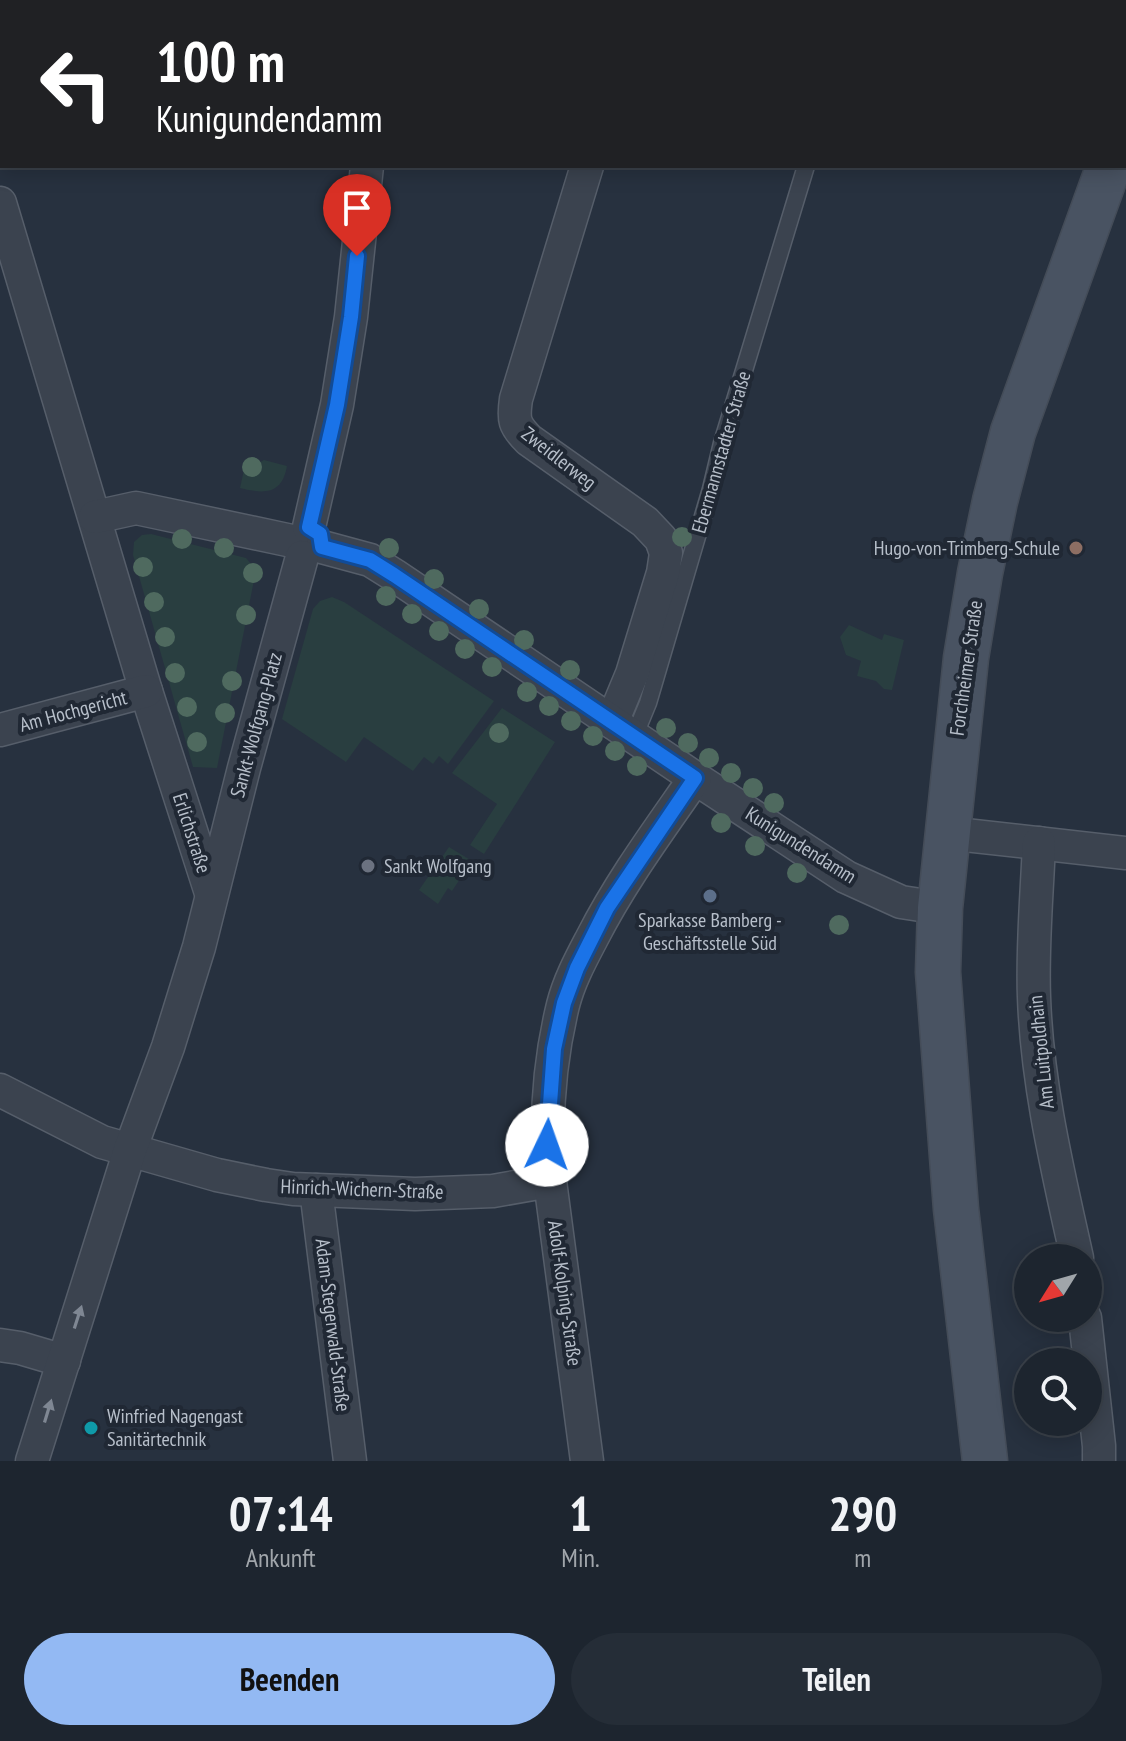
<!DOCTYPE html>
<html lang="de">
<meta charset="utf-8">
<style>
:root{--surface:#1d252f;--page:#252d37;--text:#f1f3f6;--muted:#a0a5aa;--line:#3b424b;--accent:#93b9f3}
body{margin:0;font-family:"PT Sans Narrow",sans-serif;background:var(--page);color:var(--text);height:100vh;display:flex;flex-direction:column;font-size:30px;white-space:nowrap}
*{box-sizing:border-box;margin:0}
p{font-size:26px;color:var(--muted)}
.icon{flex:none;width:44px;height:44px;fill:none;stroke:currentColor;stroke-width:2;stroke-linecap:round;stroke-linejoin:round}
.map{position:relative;height:1461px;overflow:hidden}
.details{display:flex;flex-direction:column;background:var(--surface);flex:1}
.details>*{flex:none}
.hud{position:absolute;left:0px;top:0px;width:1126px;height:168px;box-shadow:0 4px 20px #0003,0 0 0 2px var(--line);background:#202124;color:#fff;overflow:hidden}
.needle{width:52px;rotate:233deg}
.tools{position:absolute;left:1014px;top:1244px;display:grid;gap:16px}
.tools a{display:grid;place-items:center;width:88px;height:88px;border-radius:50%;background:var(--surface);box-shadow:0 4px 20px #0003,0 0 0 2px var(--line);font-size:40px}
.pin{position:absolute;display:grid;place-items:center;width:68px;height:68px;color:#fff;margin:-82px -34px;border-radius:50% 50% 50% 0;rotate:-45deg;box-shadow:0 0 8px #0007}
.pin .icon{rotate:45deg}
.me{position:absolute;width:88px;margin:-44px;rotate:3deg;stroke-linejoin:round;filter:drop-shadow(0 0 6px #0008)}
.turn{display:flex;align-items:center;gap:28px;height:168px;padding:0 24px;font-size:36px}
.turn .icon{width:104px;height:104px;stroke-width:2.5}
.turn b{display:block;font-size:56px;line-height:68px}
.eta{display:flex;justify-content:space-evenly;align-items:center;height:136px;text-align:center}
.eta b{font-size:48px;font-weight:600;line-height:56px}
.primary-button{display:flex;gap:16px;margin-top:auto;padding:16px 24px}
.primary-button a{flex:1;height:92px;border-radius:48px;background:var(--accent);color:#111;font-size:32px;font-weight:600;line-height:92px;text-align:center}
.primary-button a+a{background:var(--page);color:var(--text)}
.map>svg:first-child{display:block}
.green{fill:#293e40}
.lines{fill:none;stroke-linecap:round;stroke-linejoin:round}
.lane-casing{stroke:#565e6a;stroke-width:19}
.street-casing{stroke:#565e6a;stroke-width:35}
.secondary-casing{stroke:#444c58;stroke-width:47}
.primary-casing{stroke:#444c58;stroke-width:47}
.lane{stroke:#3b434f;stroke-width:16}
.street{stroke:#3b434f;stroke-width:32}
.secondary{stroke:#495362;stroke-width:44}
.primary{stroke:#59626f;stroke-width:44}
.tree{fill:#4f6a5f}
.oneway{fill:#7f8793}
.route-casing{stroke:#114b97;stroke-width:20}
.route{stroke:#1a73e8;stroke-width:14}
.education-dot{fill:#8d6e63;stroke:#202834;stroke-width:3}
.worship-dot{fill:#6b7280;stroke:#202834;stroke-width:3}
.service-dot{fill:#5c6f8a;stroke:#202834;stroke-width:3}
.culture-dot{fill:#0f9aa8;stroke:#202834;stroke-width:3}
.labels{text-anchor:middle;stroke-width:8;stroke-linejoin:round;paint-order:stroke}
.street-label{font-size:20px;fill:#b7bfca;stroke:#202834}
.poi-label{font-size:20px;fill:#b7bfca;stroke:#202834;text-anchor:start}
</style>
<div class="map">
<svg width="1126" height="1461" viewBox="0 0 1126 1461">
<rect width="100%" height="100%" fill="#27313f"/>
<!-- green -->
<g class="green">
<path d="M264,460L287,466C282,495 264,494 240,488L245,465H255Z"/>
<polygon points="151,534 246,558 256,570 217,768 193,767 133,555 134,542 142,535"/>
<polygon points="332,597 344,602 494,701 448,764 439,756 433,764 424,757 413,771 364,737 346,762 282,719 313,609 320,601"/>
<polygon points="849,625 882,640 884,634 904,640 892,690 884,689 876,681 857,676 861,661 846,655 840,637"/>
<polygon points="502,708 555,742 484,854 470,845 497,804 452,773"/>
<polygon points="449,847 472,861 452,891 448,888 438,904 419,890"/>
</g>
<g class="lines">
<!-- lane casing -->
<g class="lane-casing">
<g id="lane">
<polyline points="35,2 35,0"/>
<polyline points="0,108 2,102"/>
<polyline points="634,737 648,703 711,489 722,443 806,166"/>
</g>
</g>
<!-- street casing -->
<g class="street-casing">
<g id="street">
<polyline points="391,2 392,0"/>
<path d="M587,166L516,399C513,420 514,425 529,440L645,522L661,539L666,553L663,573L632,674L612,722"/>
<polyline points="0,203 146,691 211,893"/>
<polyline points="95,517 136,508 292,541"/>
<polyline points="309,527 337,405 351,317 367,166"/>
<polyline points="322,547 370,560 394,575 695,778 846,877 901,902 940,908"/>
<polyline points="0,730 146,691"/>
<polyline points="947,833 1126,853"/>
<path d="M1039,843C1037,894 1032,946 1034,997C1037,1085 1058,1172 1077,1258"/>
<polyline points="0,1090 102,1142 217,1175 266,1185 293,1189 415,1194 493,1191 550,1181"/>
<polyline points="316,1190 350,1461"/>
<polyline points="1085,1318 1099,1446 1099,1461"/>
<polyline points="0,1345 20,1348 64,1361"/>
<polyline points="32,1461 130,1150 168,1047 199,947 244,768 302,557"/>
<path d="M587,1461L550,1181C545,1123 549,1062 563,1005C569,981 581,959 592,938C621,881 659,830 695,778"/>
</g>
</g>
<!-- secondary casing -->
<g class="secondary-casing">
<g id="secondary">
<polyline points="1124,127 1126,121"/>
<polyline points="985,1461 956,1209 938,972 940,908 966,658 980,573 995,501 1013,432 1109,166"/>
</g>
</g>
<!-- primary casing -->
<g class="primary-casing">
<g id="primary">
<polyline points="995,0 1001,2"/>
<polyline points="1124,45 1126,46"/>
</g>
</g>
<!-- lane -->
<use href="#lane" class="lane"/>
<!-- street -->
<use href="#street" class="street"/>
<!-- secondary -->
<use href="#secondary" class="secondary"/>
<!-- primary -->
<use href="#primary" class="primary"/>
</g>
<!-- trees -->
<g class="tree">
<circle cx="252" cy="467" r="10"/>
<circle cx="682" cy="537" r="10"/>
<circle cx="182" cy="539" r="10"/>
<circle cx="224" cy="548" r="10"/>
<circle cx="389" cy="548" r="10"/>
<circle cx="143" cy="567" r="10"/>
<circle cx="253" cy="573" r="10"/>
<circle cx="434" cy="579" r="10"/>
<circle cx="386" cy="596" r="10"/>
<circle cx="154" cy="602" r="10"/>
<circle cx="479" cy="609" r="10"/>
<circle cx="412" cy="614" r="10"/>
<circle cx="246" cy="615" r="10"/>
<circle cx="439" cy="631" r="10"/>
<circle cx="165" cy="637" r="10"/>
<circle cx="524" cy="640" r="10"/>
<circle cx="465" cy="649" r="10"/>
<circle cx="492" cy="667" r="10"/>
<circle cx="570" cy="670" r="10"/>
<circle cx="175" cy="673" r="10"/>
<circle cx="232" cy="681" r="10"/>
<circle cx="527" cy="692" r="10"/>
<circle cx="549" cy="706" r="10"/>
<circle cx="187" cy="707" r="10"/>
<circle cx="225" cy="713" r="10"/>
<circle cx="571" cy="721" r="10"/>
<circle cx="666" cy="728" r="10"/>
<circle cx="499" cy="733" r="10"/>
<circle cx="593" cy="736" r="10"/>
<circle cx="197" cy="742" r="10"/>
<circle cx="688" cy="743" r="10"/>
<circle cx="615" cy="751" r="10"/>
<circle cx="709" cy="758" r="10"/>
<circle cx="637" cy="766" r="10"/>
<circle cx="731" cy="773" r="10"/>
<circle cx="753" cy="788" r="10"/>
<circle cx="774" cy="803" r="10"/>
<circle cx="721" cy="823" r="10"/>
<circle cx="755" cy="846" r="10"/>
<circle cx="797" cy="873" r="10"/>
<circle cx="839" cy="925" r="10"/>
</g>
<!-- one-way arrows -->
<defs><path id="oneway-solid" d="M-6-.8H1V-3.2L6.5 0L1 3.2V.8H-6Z" transform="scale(2)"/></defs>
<g class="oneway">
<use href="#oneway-solid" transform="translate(78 1317) rotate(-72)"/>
<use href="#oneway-solid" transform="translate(48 1411) rotate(-73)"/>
</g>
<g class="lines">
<!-- route casing -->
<g class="route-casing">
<polyline id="route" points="357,256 351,317 337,405 309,527 320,534 322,547 370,560 394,575 695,778 607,908 577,968 564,1003 554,1049 547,1145"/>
</g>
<!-- route -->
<use href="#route" class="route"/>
</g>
<!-- markers -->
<circle class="education-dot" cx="1076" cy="548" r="8"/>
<circle class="worship-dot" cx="368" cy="866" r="8"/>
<circle class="service-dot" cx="710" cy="896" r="8"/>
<circle class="culture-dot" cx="91" cy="1428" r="8"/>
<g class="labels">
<!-- street labels -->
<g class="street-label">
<text transform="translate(721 452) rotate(-74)" y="7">Ebermannstadter Straße</text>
<text transform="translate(559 458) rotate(38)" y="7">Zweidlerweg</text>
<text transform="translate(966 668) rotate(-82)" y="7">Forchheimer Straße</text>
<text transform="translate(73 711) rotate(-15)" y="7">Am Hochgericht</text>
<text transform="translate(256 725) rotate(-75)" y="7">Sankt-Wolfgang-Platz</text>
<text transform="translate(192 833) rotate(72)" y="7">Erlichstraße</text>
<text transform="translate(801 845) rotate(32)" y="7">Kunigundendamm</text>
<text transform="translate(1041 1052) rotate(-96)" y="7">Am Luitpoldhain</text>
<text transform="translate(362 1189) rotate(2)" y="7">Hinrich-Wichern-Straße</text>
<text transform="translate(565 1293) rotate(82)" y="7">Adolf-Kolping-Straße</text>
<text transform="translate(333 1325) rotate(83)" y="7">Adam-Stegerwald-Straße</text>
</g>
<!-- poi labels -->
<g class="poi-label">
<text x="1060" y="555" text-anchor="end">Hugo-von-Trimberg-Schule</text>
<text x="384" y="873">Sankt Wolfgang</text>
<text x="710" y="927" text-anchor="middle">Sparkasse Bamberg -<tspan x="710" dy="23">Geschäftsstelle Süd</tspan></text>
<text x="107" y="1423">Winfried Nagengast<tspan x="107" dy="23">Sanitärtechnik</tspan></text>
</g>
</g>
</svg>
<div class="tools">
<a><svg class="needle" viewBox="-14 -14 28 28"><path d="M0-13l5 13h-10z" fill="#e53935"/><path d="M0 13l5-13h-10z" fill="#a0a5aa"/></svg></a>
<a><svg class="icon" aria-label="search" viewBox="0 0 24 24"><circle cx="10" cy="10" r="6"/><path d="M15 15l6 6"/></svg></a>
</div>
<div class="pin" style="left:357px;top:256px;background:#d93025"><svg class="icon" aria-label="arrive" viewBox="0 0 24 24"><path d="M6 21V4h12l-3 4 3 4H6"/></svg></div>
<svg class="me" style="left:547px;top:1145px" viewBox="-20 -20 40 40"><circle r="19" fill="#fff"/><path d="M0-13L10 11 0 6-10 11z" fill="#1a73e8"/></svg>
<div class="hud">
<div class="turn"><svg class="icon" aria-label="left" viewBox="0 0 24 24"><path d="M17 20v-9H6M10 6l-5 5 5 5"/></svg><div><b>100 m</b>Kunigundendamm</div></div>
</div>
</div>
<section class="details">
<div class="eta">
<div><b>07:14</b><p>Ankunft</p></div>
<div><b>1</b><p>Min.</p></div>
<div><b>290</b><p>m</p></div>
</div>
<div class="primary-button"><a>Beenden</a><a>Teilen</a></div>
</section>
